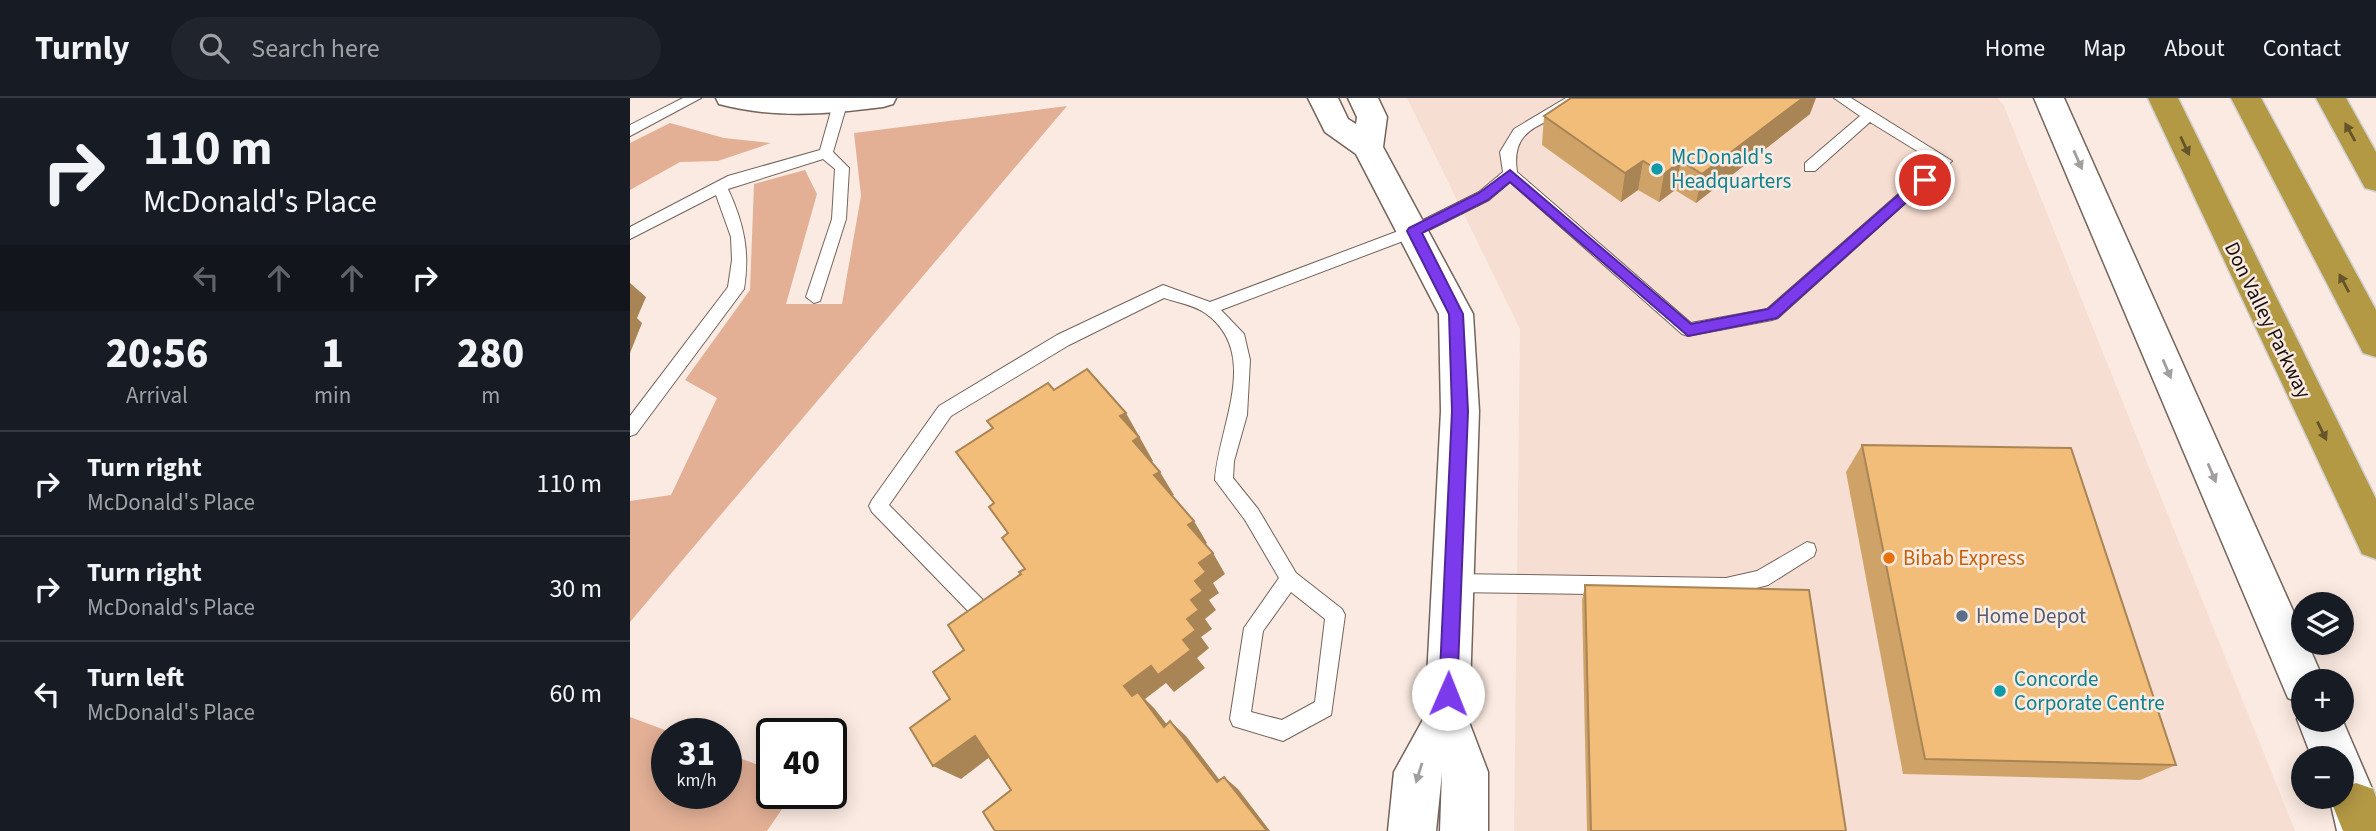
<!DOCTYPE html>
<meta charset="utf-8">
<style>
:root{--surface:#171b24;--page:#20242c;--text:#f1f3f6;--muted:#9ea1a6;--line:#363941}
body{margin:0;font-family:"Source Sans 3",sans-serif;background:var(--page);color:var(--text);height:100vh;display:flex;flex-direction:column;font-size:26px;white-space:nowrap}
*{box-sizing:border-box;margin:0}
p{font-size:23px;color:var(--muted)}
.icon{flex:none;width:38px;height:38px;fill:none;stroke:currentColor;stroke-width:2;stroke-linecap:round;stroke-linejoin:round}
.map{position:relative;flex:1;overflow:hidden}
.sheet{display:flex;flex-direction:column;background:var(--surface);width:630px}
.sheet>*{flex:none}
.top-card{background:#171b24;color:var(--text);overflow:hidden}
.buttons{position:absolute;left:1661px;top:494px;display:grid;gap:14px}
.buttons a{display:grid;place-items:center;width:63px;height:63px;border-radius:50%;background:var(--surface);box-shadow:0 4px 18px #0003;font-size:35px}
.speed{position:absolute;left:21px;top:620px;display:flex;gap:14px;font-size:35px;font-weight:700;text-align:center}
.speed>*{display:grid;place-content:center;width:91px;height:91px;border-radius:50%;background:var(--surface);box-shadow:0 4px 18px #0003;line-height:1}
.speed small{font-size:18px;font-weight:400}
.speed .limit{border:4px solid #111;border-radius:10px;background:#fff;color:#111}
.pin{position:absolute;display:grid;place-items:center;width:60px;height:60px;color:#fff;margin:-30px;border:4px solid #fff;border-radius:50%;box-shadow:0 2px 7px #0007}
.me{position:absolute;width:77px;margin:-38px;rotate:1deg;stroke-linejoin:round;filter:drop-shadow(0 0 5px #0008)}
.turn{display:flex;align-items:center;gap:24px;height:147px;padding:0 28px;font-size:32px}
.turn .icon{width:91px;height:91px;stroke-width:2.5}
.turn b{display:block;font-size:49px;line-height:60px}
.lanes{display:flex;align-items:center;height:66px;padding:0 28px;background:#0003;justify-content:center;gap:35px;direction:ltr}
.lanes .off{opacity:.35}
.eta{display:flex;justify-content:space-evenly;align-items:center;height:119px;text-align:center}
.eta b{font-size:42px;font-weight:800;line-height:49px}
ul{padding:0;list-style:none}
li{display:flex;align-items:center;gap:21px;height:105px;padding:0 28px;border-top:2px solid var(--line)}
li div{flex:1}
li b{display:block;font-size:26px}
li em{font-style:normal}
header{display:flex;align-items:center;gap:42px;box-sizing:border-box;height:98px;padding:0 35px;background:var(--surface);border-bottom:2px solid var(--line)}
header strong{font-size:33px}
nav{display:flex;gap:38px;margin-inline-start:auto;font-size:24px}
.search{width:490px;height:63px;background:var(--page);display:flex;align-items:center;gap:18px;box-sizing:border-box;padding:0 24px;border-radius:38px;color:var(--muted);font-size:26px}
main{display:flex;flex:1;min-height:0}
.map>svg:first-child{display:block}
.built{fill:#f7ded2}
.green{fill:#e3b096}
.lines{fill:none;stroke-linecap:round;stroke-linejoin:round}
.service-casing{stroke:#73645c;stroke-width:2}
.minor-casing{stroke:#73645c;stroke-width:3}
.tertiary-casing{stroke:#73645c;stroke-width:3}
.motorway-casing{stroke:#d0cfcf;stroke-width:3}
.service{fill:#fff;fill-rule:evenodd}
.minor{fill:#fff;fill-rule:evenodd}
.tertiary{fill:#fff;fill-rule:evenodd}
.motorway{fill:#b49945;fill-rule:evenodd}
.wall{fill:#cfa368}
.shaded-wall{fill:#a98455}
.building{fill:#f1bd79;stroke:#a98455;stroke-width:2}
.oneway{fill:#645429}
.oneway2{fill:#a19f9e}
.route{fill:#7c3aed;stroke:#51269a;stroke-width:2}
.culture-dot{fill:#0f9aa8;stroke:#fbeae1;stroke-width:2.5}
.food-dot{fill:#e8710a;stroke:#fbeae1;stroke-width:2.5}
.service-dot{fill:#5c6f8a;stroke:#fbeae1;stroke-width:2.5}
.labels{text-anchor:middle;stroke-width:5;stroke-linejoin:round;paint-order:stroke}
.culture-label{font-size:21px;fill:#0d838f;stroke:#fbeae1;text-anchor:start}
.street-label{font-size:21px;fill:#15100d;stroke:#fbeae1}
.food-label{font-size:21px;fill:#c56008;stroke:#fbeae1;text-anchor:start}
.service-label{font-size:21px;fill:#4e5e75;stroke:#fbeae1;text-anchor:start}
</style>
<header>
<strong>Turnly</strong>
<div class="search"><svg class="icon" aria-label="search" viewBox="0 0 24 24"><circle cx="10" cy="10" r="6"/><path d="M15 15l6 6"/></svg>Search here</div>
<nav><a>Home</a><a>Map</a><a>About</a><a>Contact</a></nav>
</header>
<main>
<section class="sheet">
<div class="top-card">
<div class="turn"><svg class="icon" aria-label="right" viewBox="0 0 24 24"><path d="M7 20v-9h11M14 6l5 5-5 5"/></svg><div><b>110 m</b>McDonald's Place</div></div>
<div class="lanes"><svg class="icon off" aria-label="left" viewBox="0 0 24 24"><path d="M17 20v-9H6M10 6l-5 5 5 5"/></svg><svg class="icon off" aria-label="ahead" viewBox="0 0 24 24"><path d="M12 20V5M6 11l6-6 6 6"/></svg><svg class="icon off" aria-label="ahead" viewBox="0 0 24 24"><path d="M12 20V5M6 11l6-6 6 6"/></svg><svg class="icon" aria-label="right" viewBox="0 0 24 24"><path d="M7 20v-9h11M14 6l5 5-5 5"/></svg></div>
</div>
<div class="eta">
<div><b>20:56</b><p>Arrival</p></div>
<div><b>1</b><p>min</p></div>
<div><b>280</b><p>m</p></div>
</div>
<ul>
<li><svg class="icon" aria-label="right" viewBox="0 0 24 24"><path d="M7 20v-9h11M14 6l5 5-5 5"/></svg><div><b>Turn right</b><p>McDonald's Place</p></div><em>110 m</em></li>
<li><svg class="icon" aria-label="right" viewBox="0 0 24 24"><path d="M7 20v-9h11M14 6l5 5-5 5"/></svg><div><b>Turn right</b><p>McDonald's Place</p></div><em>30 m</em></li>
<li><svg class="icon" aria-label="left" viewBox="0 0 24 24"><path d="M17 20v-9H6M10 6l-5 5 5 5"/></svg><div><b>Turn left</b><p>McDonald's Place</p></div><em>60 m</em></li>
</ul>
</section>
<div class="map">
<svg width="1746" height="733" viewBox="0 0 1746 733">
<rect width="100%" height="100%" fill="#fbeae1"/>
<!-- built -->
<polygon class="built" points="777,0 1368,0 1374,8 1665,733 884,733 890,231"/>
<!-- green -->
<g class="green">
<polygon points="437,8 0,524 0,403 41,397 87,300 55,282 120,192 124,86 175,72 187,96 156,206 212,206 231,98 224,35"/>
<polygon points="40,25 94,40 141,45 88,63 50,64 0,92 0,45"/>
<polygon points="0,619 43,635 37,635 37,695 96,695 96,655 142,672 142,695 163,695 137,733 0,733"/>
</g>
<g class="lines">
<!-- service casing -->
<g class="service-casing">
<g id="service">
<polygon points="53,0 71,0 0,38 0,27"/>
<path d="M936,0H953C926,30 879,21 887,74L1061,225L1137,211L1305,64L1240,24L1185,73H1175V65L1230,18L1204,0H1221L1322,63L1148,220L1142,222L1058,238L1052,236L880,84L859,102L789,137L591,212L614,236L620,262L617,317L604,363L603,380L628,411L666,475L712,511L715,517L701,617L653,643L603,628L600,621L614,530L649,480L615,422L585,382C588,329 632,255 575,215C564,207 546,204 534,200L439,247L321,318L259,407L353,502L356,508L353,514L346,517L339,514L242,414L239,408L242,402L309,308L427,237L533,187L580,204L779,129L849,94L873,74L870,54L884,31ZM661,494L695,521L685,604L652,622L621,614L633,533Z"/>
<path d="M210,1L217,6L203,54L219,70L216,121L190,203L184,205L176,199L202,121L205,71L193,61L98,91C114,126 120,153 114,191L6,336L0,338V318L98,189L102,162L101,139L86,97L0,141V129L98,78L190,52L203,6Z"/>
<polygon points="1177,444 1184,446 1186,452 1184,458 1138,487 1096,498 821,494 814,491 812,485 814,479 821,476 1096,480 1127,473"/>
</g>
</g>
<!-- minor casing -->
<g class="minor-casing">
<path id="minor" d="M86,0H266L263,6L253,9C198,16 144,21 89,6Z"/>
</g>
<!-- tertiary casing -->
<g class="tertiary-casing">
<g id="tertiary">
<polygon points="678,0 708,0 718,21 726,26 727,19 718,0 748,0 757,19 753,49 843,216 849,313 839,624 858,674 858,733 810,733 812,675 806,733 758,733 764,674 795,618 811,313 809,216 726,56 695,34"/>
<polygon points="1404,0 1434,0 1673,535 1673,544 1677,544 1694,583 1673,583 1673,621 1712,621 1746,700 1746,733 1707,733 1699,698 1712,698 1712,660 1682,660 1667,621 1673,606 1658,600"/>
</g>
</g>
<!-- motorway casing -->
<g class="motorway-casing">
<g id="motorway">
<polygon points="1518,0 1548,0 1746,401 1746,461 1732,456"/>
<polygon points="1601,0 1631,0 1746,212 1746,259 1733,255"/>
<polygon points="1686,0 1716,0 1746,54 1746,93 1735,90"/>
<polygon points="1726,685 1743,691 1746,699 1746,733 1713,733 1703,708 1707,698 1712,698 1712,691"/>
</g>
</g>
<!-- service -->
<use href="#service" class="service"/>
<!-- minor -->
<use href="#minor" class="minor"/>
<!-- tertiary -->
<use href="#tertiary" class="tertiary"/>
<!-- motorway -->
<use href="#motorway" class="motorway"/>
</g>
<!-- wall -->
<g class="wall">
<polygon points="1180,16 1066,105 1045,92 1029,104 1008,92 991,104 912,47 914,18"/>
<polygon points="1232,347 1546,667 1510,682 1273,676 1216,374"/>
<polygon points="955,487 1216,733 957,733 952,503"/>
</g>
<!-- shaded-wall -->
<g class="shaded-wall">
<polygon points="1173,0 1186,0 1180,16 1066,105 1072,76"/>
<polygon points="1013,63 1008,92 991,104 995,75"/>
<polygon points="1051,63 1045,92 1029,104 1034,76"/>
<polygon points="0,185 16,199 7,220 12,225 0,255"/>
<polygon points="496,315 523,363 518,367 503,343 490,318"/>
<polygon points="530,374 544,397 538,400 524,377"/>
<polygon points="564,423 577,445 572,449 558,427"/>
<polygon points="583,455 595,476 583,485 589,495 579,502 586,512 575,521 582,531 571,539 579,550 567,560 575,570 544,594 536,585 515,601 524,610 550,643 502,598 494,588 553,542 569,465"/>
<polygon points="540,623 556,638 601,697 587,684"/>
<polygon points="345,638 369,652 331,681 303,668"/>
<polygon points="594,679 608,691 640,733 637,733"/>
</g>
<!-- building -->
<g class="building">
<polygon points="941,0 1173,0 1072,76 1051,63 1034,76 1013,63 995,75 914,18"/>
<polygon points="457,271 496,315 490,318 509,339 503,343 530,374 524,377 564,423 558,427 583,455 569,465 576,474 565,483 573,493 561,502 569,512 557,521 566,532 553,542 561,552 528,577 521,568 494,588 502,598 508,594 534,629 540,623 587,684 594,679 637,733 365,733 353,714 381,692 345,638 303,668 280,630 320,601 303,574 334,552 318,527 391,476 389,474 395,471 372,440 378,435 359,409 364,405 326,354 363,330 357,323 418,285 424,292"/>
<polygon points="1232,347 1441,350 1546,667 1295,661"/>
<polygon points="955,487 1179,492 1216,733 961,733"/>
</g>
<!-- one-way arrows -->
<defs><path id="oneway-solid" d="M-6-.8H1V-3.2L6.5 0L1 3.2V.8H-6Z" transform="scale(1.75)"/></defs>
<g class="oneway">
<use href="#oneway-solid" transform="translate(1720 34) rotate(-119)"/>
<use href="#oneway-solid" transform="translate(1555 48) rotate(65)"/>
<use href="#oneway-solid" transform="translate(1714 185) rotate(-118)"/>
<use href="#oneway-solid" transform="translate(1692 333) rotate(64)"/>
</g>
<g class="oneway2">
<use href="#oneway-solid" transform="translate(1448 62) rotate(66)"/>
<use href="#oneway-solid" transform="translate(1537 271) rotate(67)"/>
<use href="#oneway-solid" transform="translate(1582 375) rotate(67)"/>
<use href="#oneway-solid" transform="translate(789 675) rotate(107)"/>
</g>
<!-- route -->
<polygon class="route" points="880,72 1061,226 1138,211 1290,78 1295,77 1301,82 1147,220 1058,238 880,84 858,102 792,135 833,216 838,313 827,596 824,602 818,605 812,602 809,596 822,313 819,216 777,133 779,130 849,95"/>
<!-- markers -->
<g class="culture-dot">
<circle cx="1027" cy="71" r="7"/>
<circle cx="1370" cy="593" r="7"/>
</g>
<circle class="food-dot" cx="1259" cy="460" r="7"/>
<circle class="service-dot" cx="1332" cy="518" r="7"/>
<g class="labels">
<!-- culture labels -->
<g class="culture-label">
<text x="1041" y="66">McDonald's<tspan x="1041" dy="24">Headquarters</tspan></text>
<text x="1384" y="588">Concorde<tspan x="1384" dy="24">Corporate Centre</tspan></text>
</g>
<!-- street labels -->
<g class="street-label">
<text transform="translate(1638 222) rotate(64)" y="7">Don Valley Parkway</text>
</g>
<!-- food labels -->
<g class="food-label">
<text x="1273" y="467">Bibab Express</text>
</g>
<!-- service labels -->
<g class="service-label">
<text x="1346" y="525">Home Depot</text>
</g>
</g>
</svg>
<div class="buttons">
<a><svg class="icon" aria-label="layers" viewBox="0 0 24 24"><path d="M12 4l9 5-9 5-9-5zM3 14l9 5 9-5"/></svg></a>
<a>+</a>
<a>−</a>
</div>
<div class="speed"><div>31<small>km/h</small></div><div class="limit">40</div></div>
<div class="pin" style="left:1295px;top:82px;background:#d93025"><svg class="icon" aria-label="arrive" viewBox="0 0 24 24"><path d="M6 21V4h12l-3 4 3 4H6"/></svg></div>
<svg class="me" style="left:818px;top:596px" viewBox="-20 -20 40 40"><circle r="19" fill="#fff"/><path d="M0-13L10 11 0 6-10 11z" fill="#7c3aed"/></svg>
</div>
</main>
